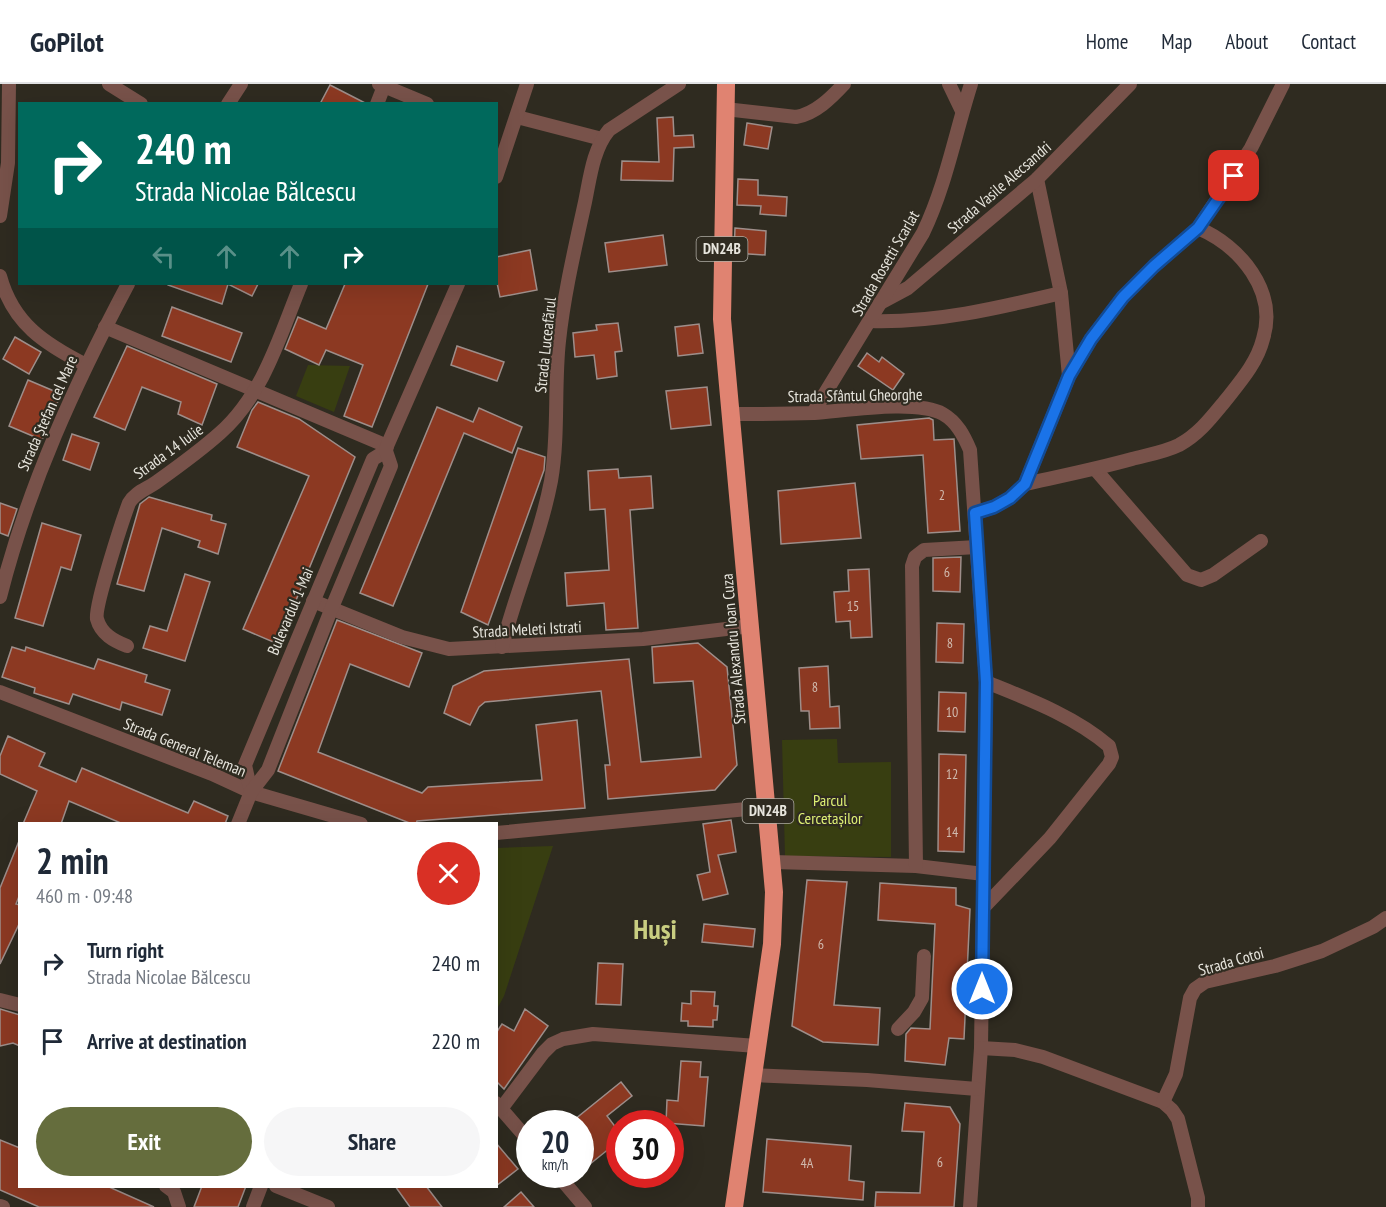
<!DOCTYPE html>
<meta charset="utf-8">
<style>
:root{--surface:#fff;--page:#f6f6f7;--text:#1f2937;--muted:#747a83;--line:#e0e1e3;--accent:#656d3d}
body{margin:0;font-family:"PT Sans Narrow",sans-serif;background:var(--page);color:var(--text);height:100vh;display:flex;flex-direction:column;font-size:22px;white-space:nowrap}
*{box-sizing:border-box;margin:0}
p{font-size:20px;color:var(--muted)}
.icon{flex:none;width:33px;height:33px;fill:none;stroke:currentColor;stroke-width:2;stroke-linecap:round;stroke-linejoin:round}
.map{position:relative;flex:1;overflow:hidden}
.details{position:absolute;left:18px;top:738px;width:480px;height:366px;display:flex;flex-direction:column;background:var(--surface);border-radius:0px;box-shadow:0 6px 24px #0002}
.details>*{flex:none}
.guide{position:absolute;left:18px;top:18px;width:480px;height:183px;border-radius:0px;box-shadow:0 6px 24px #0002;background:#00695c;color:#fff;overflow:hidden}
.speed{position:absolute;left:516px;top:1026px;display:flex;gap:12px;font-size:30px;font-weight:700;text-align:center}
.speed>*{display:grid;place-content:center;width:78px;height:78px;border-radius:50%;background:var(--surface);box-shadow:0 6px 24px #0002;line-height:1}
.speed small{font-size:15px;font-weight:400}
.speed .limit{border:9px solid #d22;background:#fff;color:#111}
.pin{position:absolute;display:grid;place-items:center;width:51px;height:51px;color:#fff;margin:-26px;border-radius:12px;box-shadow:0 3px 9px #0006}
.me{position:absolute;width:66px;margin:-33px;rotate:0deg;stroke-linejoin:round;filter:drop-shadow(0 0 4px #0008)}
.turn{display:flex;align-items:center;gap:21px;height:126px;padding:0 18px;font-size:27px}
.turn .icon{width:78px;height:78px;stroke-width:2.5}
.turn b{display:block;font-size:42px;line-height:51px}
.lanes{display:flex;align-items:center;height:57px;padding:0 18px;background:#0003;justify-content:center;gap:30px;direction:ltr}
.lanes .off{opacity:.35}
.round{display:grid;place-items:center;flex:none;width:63px;height:63px;border-radius:32px;background:var(--page)}
.headline{display:flex;align-items:center;justify-content:space-between;height:102px;padding:0 18px}
h1{font-size:36px;font-weight:600;line-height:45px}
.button{display:flex;gap:12px;margin-top:auto;padding:12px 18px}
.button a{flex:1;height:69px;border-radius:36px;background:var(--accent);color:#fff;font-size:24px;font-weight:600;line-height:69px;text-align:center}
.button a+a{background:var(--page);color:var(--text)}
ul{padding:0;list-style:none}
li{display:flex;align-items:center;gap:18px;height:78px;padding:0 18px}
li div{flex:1}
li b{display:block;font-size:22px}
li em{font-style:normal}
header{display:flex;align-items:center;gap:36px;box-sizing:border-box;height:84px;padding:0 30px;background:var(--surface);border-bottom:2px solid var(--line)}
header strong{font-size:28px}
nav{display:flex;gap:33px;margin-inline-start:auto;font-size:21px}
.map>svg:first-child{display:block}
.green{fill:#383e11}
.building{fill:#8c3922;stroke:#9e8e8a;stroke-width:1.5}
.lines{fill:none;stroke-linecap:round;stroke-linejoin:round}
.minor{stroke:#78524a;stroke-width:14}
.highway{stroke:#e08371;stroke-width:18}
.route-casing{stroke:#114b97;stroke-width:15}
.route{stroke:#1a73e8;stroke-width:10}
.labels{text-anchor:middle;stroke-width:4.5;stroke-linejoin:round;paint-order:stroke}
.number-label{font-size:14px;fill:#d0baae}
.shield{fill:#2f2b20;stroke:#b0ada4;stroke-width:1.5}
.shield-label{font-size:15px;font-weight:bold;fill:#e7e5dd}
.street-label{font-size:16px;fill:#e7e5dd;stroke:#2f2b20}
.park-label{font-size:16px;fill:#def075;stroke:#2f2b20}
.town-label{font-size:28px;font-weight:bold;fill:#c9ce81;stroke:#2f2b20}
</style>
<header>
<strong>GoPilot</strong>
<nav><a>Home</a><a>Map</a><a>About</a><a>Contact</a></nav>
</header>
<div class="map">
<svg width="1386" height="1123" viewBox="0 0 1386 1123">
<rect width="100%" height="100%" fill="#2f2b20"/>
<!-- green -->
<g class="green">
<polygon points="308,281 350,282 334,328 296,312"/>
<polygon points="837,655 838,679 891,678 891,773 785,772 782,656"/>
<polygon points="553,762 504,912 497,925 497,764"/>
</g>
<!-- building -->
<g class="building">
<polygon points="330,1 367,20 320,20"/>
<polygon points="673,33 674,52 693,51 694,63 674,64 673,97 621,96 622,77 659,78 657,34"/>
<polygon points="747,39 772,43 768,65 744,61"/>
<polygon points="738,95 758,96 758,111 787,113 786,132 760,130 761,122 737,121"/>
<polygon points="735,144 766,147 765,171 734,169"/>
<polygon points="663,151 667,181 609,188 605,159"/>
<polygon points="530,166 537,206 500,213 496,194 496,173"/>
<polygon points="168,200 258,200 252,212 228,200 222,220 168,201"/>
<polygon points="345,200 428,200 372,343 344,332 363,281 326,266 319,281 285,265 298,233 326,245"/>
<polygon points="172,223 242,249 231,278 162,252"/>
<polygon points="618,239 622,267 615,268 617,292 597,295 594,271 575,273 573,249 597,246 596,241"/>
<polygon points="699,240 703,269 678,272 675,243"/>
<polygon points="15,253 41,268 29,290 3,275"/>
<polygon points="127,262 217,300 202,341 178,330 181,318 142,303 125,346 94,333"/>
<polygon points="457,262 504,278 497,297 451,281"/>
<polygon points="867,269 879,278 882,273 904,290 893,306 858,282"/>
<polygon points="28,296 61,310 42,356 9,342"/>
<polygon points="707,303 711,341 671,345 666,307"/>
<polygon points="258,318 299,335 355,373 278,560 243,545 309,392 237,363 252,326"/>
<polygon points="437,323 473,338 479,324 522,343 512,369 464,349 393,522 360,509"/>
<polygon points="929,334 933,336 934,356 954,355 960,447 928,449 923,371 861,375 857,341"/>
<polygon points="72,350 99,359 90,386 63,376"/>
<polygon points="518,364 545,373 544,386 488,541 461,528"/>
<polygon points="618,385 619,394 651,392 653,424 630,426 638,544 606,546 604,519 567,522 565,489 609,486 605,425 590,426 588,387"/>
<polygon points="855,399 861,454 781,460 778,407"/>
<polygon points="149,413 212,431 211,436 226,440 218,470 198,463 200,457 162,444 144,507 117,500 140,420"/>
<polygon points="0,419 17,425 8,452 0,449"/>
<polygon points="42,439 81,451 71,486 61,483 43,542 15,534"/>
<polygon points="961,473 960,508 933,507 933,474"/>
<polygon points="869,485 872,553 851,554 850,537 836,538 834,508 849,507 848,486"/>
<polygon points="185,490 210,498 185,577 143,564 150,542 167,547"/>
<polygon points="337,536 422,569 409,603 350,580 318,668 422,709 428,703 542,696 536,641 577,636 585,724 417,737 416,740 412,740 278,687"/>
<polygon points="937,539 964,540 963,579 936,578"/>
<polygon points="698,559 727,583 737,681 715,706 608,715 605,681 610,681 601,607 485,618 479,623 470,641 444,629 453,602 484,587 629,575 641,678 701,673 693,597 654,599 652,563"/>
<polygon points="12,563 25,567 26,563 94,585 98,575 147,591 145,598 170,606 162,631 122,618 120,626 73,610 69,620 34,609 35,604 2,593"/>
<polygon points="828,582 830,623 839,622 840,644 810,645 809,627 801,627 799,584"/>
<polygon points="939,608 966,609 965,648 938,647"/>
<polygon points="8,652 45,669 39,682 76,698 82,684 188,729 194,717 228,732 225,740 123,740 69,717 61,740 23,740 37,707 0,690 0,672"/>
<polygon points="939,670 966,671 964,768 938,767"/>
<polygon points="731,736 736,768 718,771 728,810 703,816 697,791 710,788 703,740"/>
<polygon points="19,757 20,810 16,820 20,821 20,838 0,880 0,804"/>
<polygon points="807,796 847,798 834,921 880,924 878,961 823,958 792,942"/>
<polygon points="880,799 956,804 956,821 970,825 964,955 949,954 945,981 905,977 906,950 911,944 930,945 935,840 878,836"/>
<polygon points="704,840 755,845 753,863 702,858"/>
<polygon points="598,879 623,880 621,921 596,920"/>
<polygon points="691,907 715,908 714,922 718,922 717,936 713,936 713,943 688,942 688,937 681,937 682,919 691,920"/>
<polygon points="0,925 20,931 20,962 13,959 0,962"/>
<polygon points="525,925 548,942 504,1005 496,997 496,949 502,940 514,947"/>
<polygon points="681,977 701,978 700,993 708,993 704,1042 666,1039 667,1016 678,1017"/>
<polygon points="621,998 632,1012 607,1032 620,1049 620,1056 590,1080 580,1068 580,1040 569,1040"/>
<polygon points="905,1019 950,1023 960,1040 954,1123 875,1123 876,1108 920,1109 924,1048 902,1047"/>
<polygon points="767,1055 851,1062 849,1096 864,1098 863,1116 763,1108"/>
<polygon points="0,1056 20,1064 20,1102 107,1102 154,1123 39,1123 0,1106"/>
<polygon points="496,1059 518,1085 496,1102"/>
<polygon points="202,1102 246,1102 238,1123 194,1123"/>
<polygon points="395,1102 426,1102 442,1123 410,1123"/>
<polygon points="521,1108 534,1123 504,1123"/>
</g>
<g class="lines">
<!-- minor -->
<g class="minor">
<polyline points="109,0 141,20"/>
<polyline points="379,0 427,20"/>
<polyline points="949,0 962,27"/>
<polyline points="228,20 241,0"/>
<polyline points="377,20 384,2"/>
<path d="M725,25L796,33C815,30 831,14 844,0"/>
<polyline points="517,33 602,55"/>
<polyline points="496,93 527,0"/>
<polyline points="1037,95 1061,209 1069,292"/>
<polyline points="0,132 8,79 9,0"/>
<path d="M0,192C13,240 45,260 86,281"/>
<polyline points="880,219 908,204 1037,95 1130,0"/>
<path d="M870,237C936,239 998,224 1061,209"/>
<polyline points="105,243 387,362"/>
<path d="M813,329L923,149C946,101 955,50 971,0"/>
<path d="M730,330C758,330 786,330 814,329C845,327 916,315 943,330C957,338 964,352 970,366L986,598L981,964L970,1123"/>
<polyline points="1095,385 1187,491 1201,496 1213,491 1261,457"/>
<path d="M1025,400C1061,392 1096,385 1132,375C1147,371 1165,368 1179,361C1199,350 1211,334 1225,317C1240,298 1257,279 1263,255C1278,207 1240,162 1198,144"/>
<polyline points="975,429 994,423 1010,414 1025,400 1069,292 1091,255 1123,213 1154,182 1198,144 1251,64 1283,0"/>
<path d="M0,513C28,402 75,300 128,200"/>
<polyline points="313,517 402,553 449,565 643,555 751,542"/>
<path d="M127,562C114,557 101,550 97,535C94,523 123,435 129,419C136,407 148,405 158,397C179,382 201,366 220,349C264,310 280,251 301,200"/>
<path d="M502,563C516,507 540,454 551,397C559,351 554,303 559,257C564,210 575,164 585,118C590,94 593,65 609,46L679,0"/>
<polyline points="0,608 212,690 251,708 361,740"/>
<polyline points="251,708 245,681 373,375 386,367"/>
<polyline points="238,740 251,708 268,686 331,526 391,382 386,367 387,362 458,200"/>
<polyline points="496,749 768,723"/>
<polyline points="773,778 916,782 984,790"/>
<polyline points="916,782 912,482 915,473 924,466 977,463"/>
<path d="M983,824L1050,754L1109,680L1112,673L1109,662C1074,632 1028,615 986,598"/>
<polyline points="0,916 20,921"/>
<polyline points="898,945 914,928 922,914 924,872"/>
<polyline points="981,964 1015,966 1043,973 1163,1018 1172,1026 1178,1035 1198,1114 1198,1123"/>
<polyline points="752,991 867,996 977,1005"/>
<polyline points="1163,1018 1176,990 1190,914 1195,905 1205,898 1275,882 1322,867 1373,843 1386,834"/>
<polyline points="496,1019 530,1058"/>
<polyline points="501,1025 543,969 552,960 563,955 593,950 757,962"/>
<polyline points="557,1090 585,1123"/>
<polyline points="166,1102 174,1108 179,1123"/>
<polyline points="276,1102 328,1123"/>
<polyline points="0,1122 3,1123"/>
<polyline points="253,1123 261,1102"/>
</g>
<!-- highway -->
<polyline class="highway" points="726,0 722,235 774,808 772,860 734,1123"/>
</g>
<g class="lines">
<!-- route casing -->
<g class="route-casing">
<polyline id="route" points="982,905 986,598 975,429 994,423 1010,414 1025,400 1069,292 1091,255 1123,213 1154,182 1198,144 1234,92"/>
</g>
<!-- route -->
<use href="#route" class="route"/>
</g>
<g class="labels">
<!-- number labels -->
<g class="number-label">
<text x="942" y="416">2</text>
<text x="947" y="493">6</text>
<text x="853" y="527">15</text>
<text x="950" y="564">8</text>
<text x="815" y="608">8</text>
<text x="952" y="633">10</text>
<text x="952" y="695">12</text>
<text x="952" y="753">14</text>
<text x="821" y="865">6</text>
<text x="940" y="1083">6</text>
<text x="807" y="1084">4A</text>
</g>
<!-- shield labels -->
<g class="shield">
<rect x="696.5" y="153" width="51" height="24" rx="4.5"/>
<rect x="742.5" y="715" width="51" height="24" rx="4.5"/>
</g>
<g class="shield-label">
<text x="722" y="170">DN24B</text>
<text x="768" y="732">DN24B</text>
</g>
<!-- street labels -->
<g class="street-label">
<text transform="translate(999 103) rotate(-41)" y="6">Strada Vasile Alecsandri</text>
<text transform="translate(885 179) rotate(-60)" y="6">Strada Rosetti Scarlat</text>
<text transform="translate(545 261) rotate(-84)" y="6">Strada Luceafărul</text>
<text transform="translate(855 311) rotate(-1)" y="6">Strada Sfântul Gheorghe</text>
<text transform="translate(47 329) rotate(-66)" y="6">Strada Ștefan cel Mare</text>
<text transform="translate(168 367) rotate(-36)" y="6">Strada 14 Iulie</text>
<text transform="translate(290 527) rotate(-67)" y="6">Bulevardul 1 Mai</text>
<text transform="translate(527 545) rotate(-3)" y="6">Strada Meleti Istrati</text>
<text transform="translate(733 565) rotate(-95)" y="6">Strada Alexandru Ioan Cuza</text>
<text transform="translate(185 663) rotate(22)" y="6">Strada General Teleman</text>
<text transform="translate(1231 877) rotate(-16)" y="6">Strada Cotoi</text>
</g>
<!-- park labels -->
<g class="park-label">
<text x="830" y="722">Parcul<tspan x="830" dy="18">Cercetașilor</tspan></text>
</g>
<!-- town labels -->
<g class="town-label">
<text x="655" y="855">Huși</text>
</g>
</g>
</svg>
<div class="speed"><div>20<small>km/h</small></div><div class="limit">30</div></div>
<div class="pin" style="left:1234px;top:92px;background:#d93025"><svg class="icon" aria-label="arrive" viewBox="0 0 24 24"><path d="M6 21V4h12l-3 4 3 4H6"/></svg></div>
<svg class="me" style="left:982px;top:905px" viewBox="-20 -20 40 40"><circle r="17" fill="#1a73e8" stroke="#fff" stroke-width="3"/><path d="M0-11L8 9 0 5-8 9z" fill="#fff"/></svg>
<div class="guide">
<div class="turn"><svg class="icon" aria-label="right" viewBox="0 0 24 24"><path d="M7 20v-9h11M14 6l5 5-5 5"/></svg><div><b>240 m</b>Strada Nicolae Bălcescu</div></div>
<div class="lanes"><svg class="icon off" aria-label="left" viewBox="0 0 24 24"><path d="M17 20v-9H6M10 6l-5 5 5 5"/></svg><svg class="icon off" aria-label="ahead" viewBox="0 0 24 24"><path d="M12 20V5M6 11l6-6 6 6"/></svg><svg class="icon off" aria-label="ahead" viewBox="0 0 24 24"><path d="M12 20V5M6 11l6-6 6 6"/></svg><svg class="icon" aria-label="right" viewBox="0 0 24 24"><path d="M7 20v-9h11M14 6l5 5-5 5"/></svg></div>
</div>
<section class="details">
<div class="headline"><div><h1>2 min</h1><p>460 m · 09:48</p></div><a class="round" style="background:#d93025;color:#fff"><svg class="icon" aria-label="close" viewBox="0 0 24 24"><path d="M6 6l12 12M18 6L6 18"/></svg></a></div>
<ul>
<li><svg class="icon" aria-label="right" viewBox="0 0 24 24"><path d="M7 20v-9h11M14 6l5 5-5 5"/></svg><div><b>Turn right</b><p>Strada Nicolae Bălcescu</p></div><em>240 m</em></li>
<li><svg class="icon" aria-label="arrive" viewBox="0 0 24 24"><path d="M6 21V4h12l-3 4 3 4H6"/></svg><div><b>Arrive at destination</b></div><em>220 m</em></li>
</ul>
<div class="button"><a>Exit</a><a>Share</a></div>
</section>
</div>
